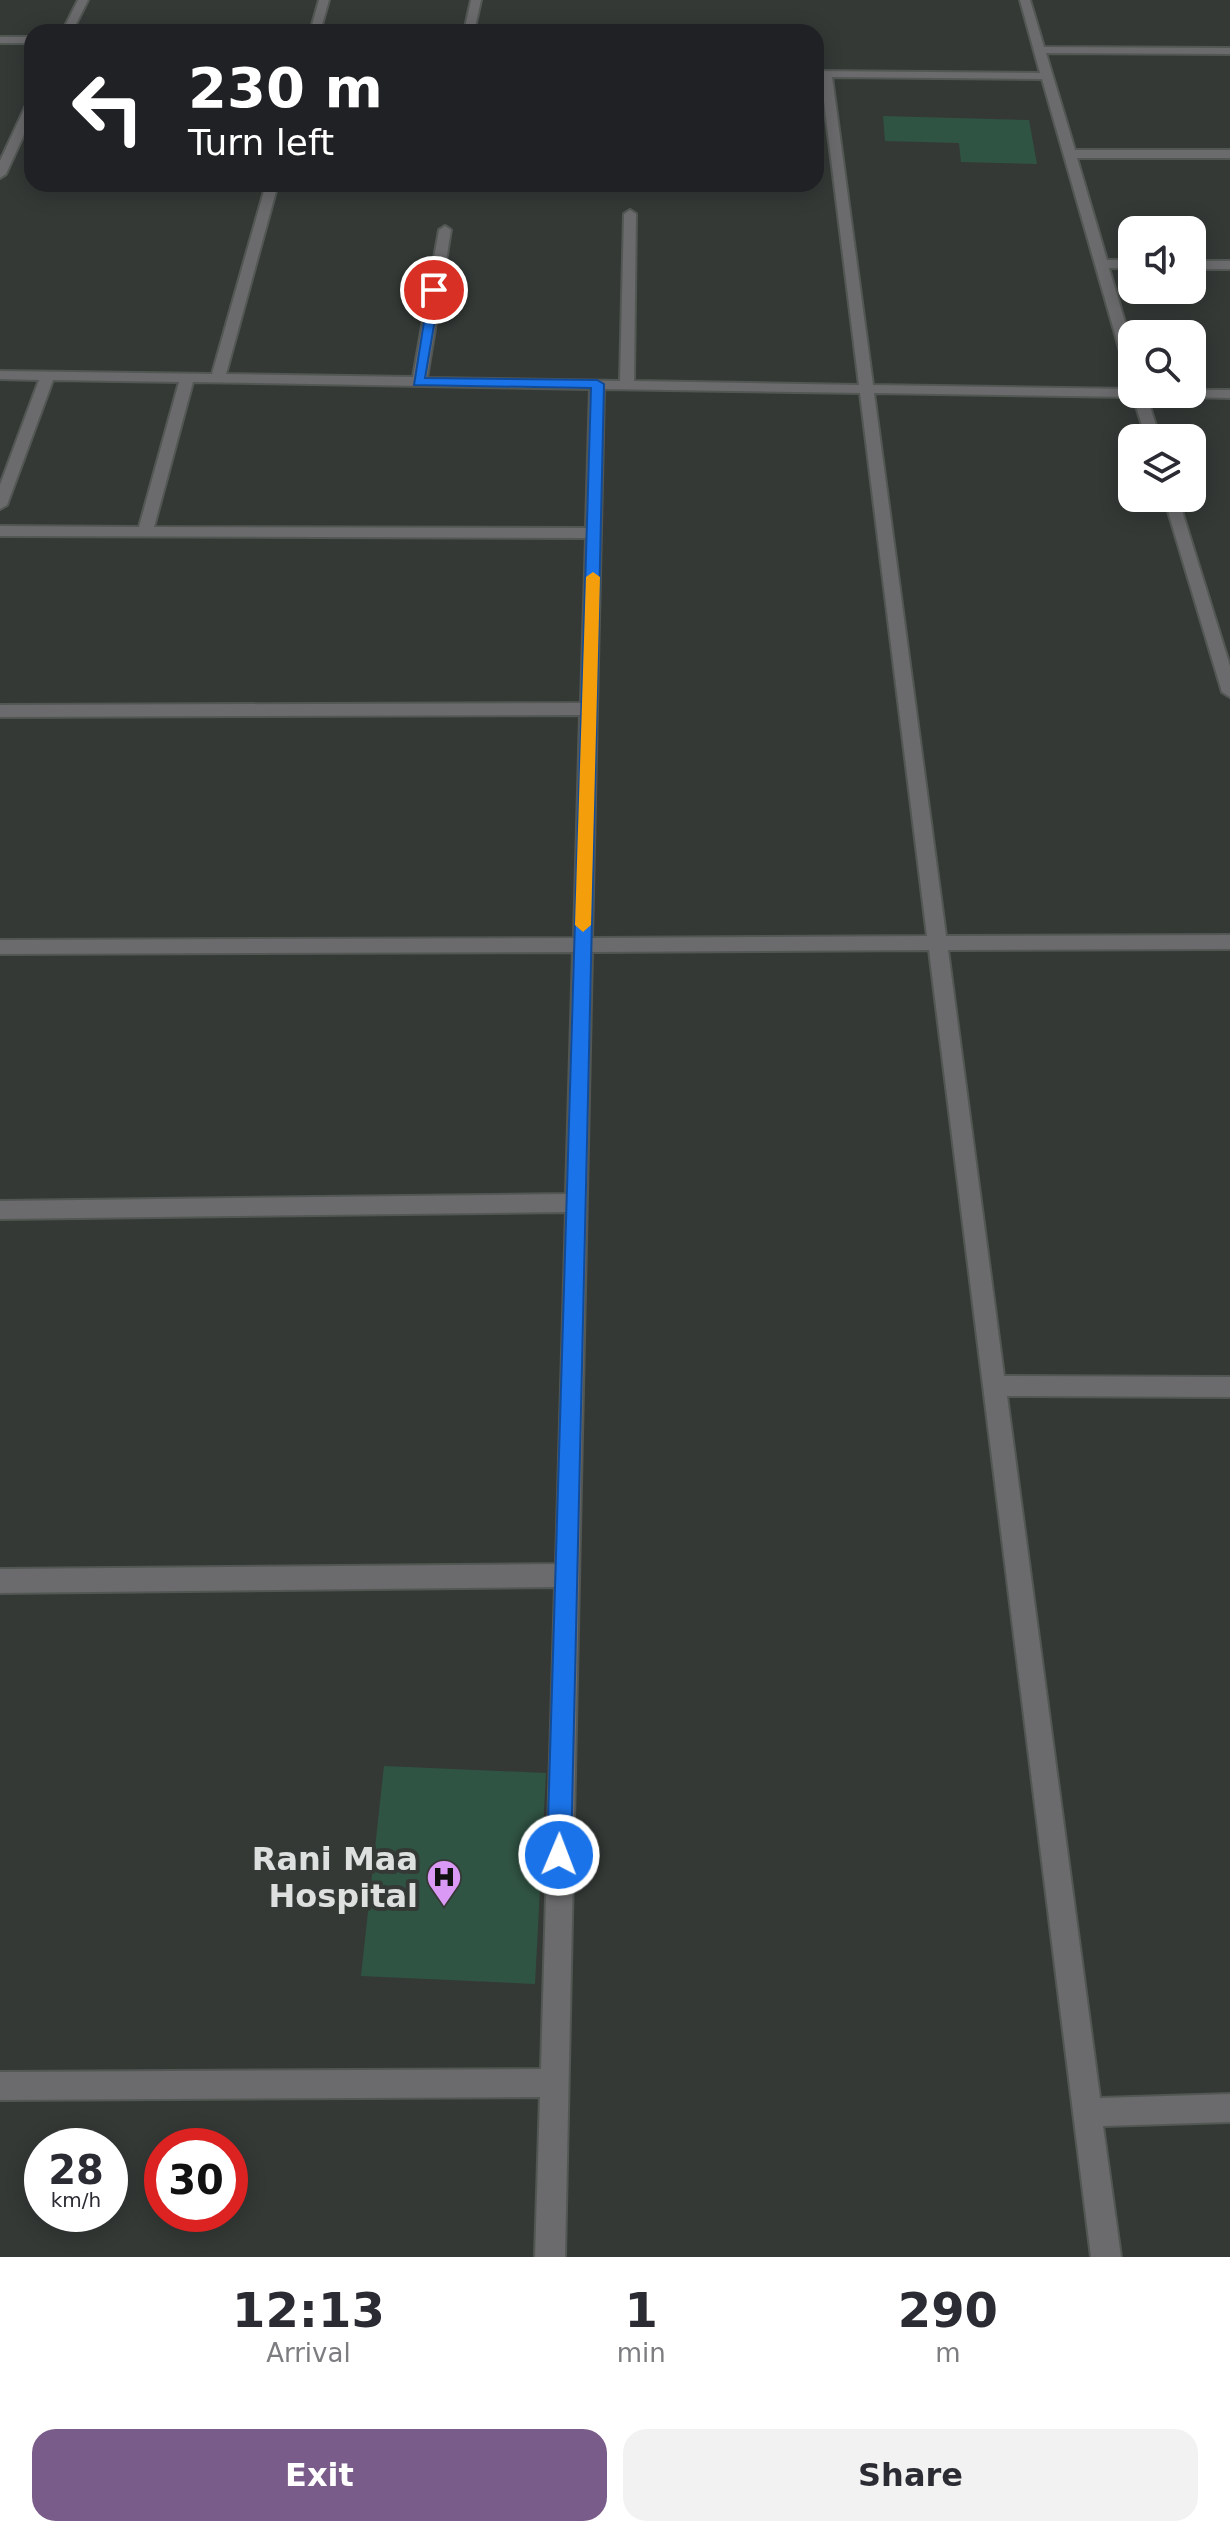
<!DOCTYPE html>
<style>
:root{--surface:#fff;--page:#f2f2f3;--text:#2b2b33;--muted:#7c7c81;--accent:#7a5c8b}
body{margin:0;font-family:"DejaVu Sans",sans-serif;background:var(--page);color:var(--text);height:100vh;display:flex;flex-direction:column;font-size:30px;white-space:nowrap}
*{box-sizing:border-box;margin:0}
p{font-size:26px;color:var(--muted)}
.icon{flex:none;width:44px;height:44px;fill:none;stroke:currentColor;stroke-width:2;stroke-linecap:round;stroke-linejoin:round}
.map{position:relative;height:2257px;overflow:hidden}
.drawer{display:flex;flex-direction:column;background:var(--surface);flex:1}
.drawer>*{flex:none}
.top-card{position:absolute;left:24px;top:24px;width:800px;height:168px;border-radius:24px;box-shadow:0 4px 20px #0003;background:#202124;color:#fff;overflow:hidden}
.controls{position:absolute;left:1118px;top:216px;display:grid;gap:16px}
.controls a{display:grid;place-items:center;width:88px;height:88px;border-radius:16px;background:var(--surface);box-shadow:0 4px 20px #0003;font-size:40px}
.speed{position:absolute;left:24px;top:2128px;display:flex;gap:16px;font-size:40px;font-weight:700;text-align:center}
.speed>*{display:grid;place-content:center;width:104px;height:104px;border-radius:50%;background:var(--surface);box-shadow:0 4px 20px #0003;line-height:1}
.speed small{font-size:20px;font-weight:400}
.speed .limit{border:12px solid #d22;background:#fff;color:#111}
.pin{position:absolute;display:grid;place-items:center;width:68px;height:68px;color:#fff;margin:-34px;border:4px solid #fff;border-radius:50%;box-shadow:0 2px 8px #0007}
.me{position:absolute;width:88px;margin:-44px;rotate:1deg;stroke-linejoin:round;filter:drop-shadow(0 0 6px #0008)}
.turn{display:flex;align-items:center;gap:28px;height:168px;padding:0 32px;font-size:36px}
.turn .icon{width:104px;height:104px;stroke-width:2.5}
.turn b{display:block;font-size:56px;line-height:68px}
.eta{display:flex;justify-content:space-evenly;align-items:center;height:136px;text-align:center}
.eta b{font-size:48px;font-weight:600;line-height:56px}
.action{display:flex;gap:16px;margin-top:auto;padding:16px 32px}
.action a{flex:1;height:92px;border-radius:24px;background:var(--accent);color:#fff;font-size:32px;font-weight:600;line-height:92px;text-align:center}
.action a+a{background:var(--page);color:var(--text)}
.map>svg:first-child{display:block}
.building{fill:#305444}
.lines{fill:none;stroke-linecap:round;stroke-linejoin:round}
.street-casing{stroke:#525754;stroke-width:4}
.street{fill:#6b6a6c;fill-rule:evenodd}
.route{fill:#1a73e8;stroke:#114b97;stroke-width:2}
.slow{fill:#f59e0b}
.labels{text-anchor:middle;stroke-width:8;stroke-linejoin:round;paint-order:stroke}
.near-poi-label{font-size:32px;font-weight:bold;fill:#dde0de;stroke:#343936;text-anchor:end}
</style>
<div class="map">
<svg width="1230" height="2257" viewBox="0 0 1230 2257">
<rect width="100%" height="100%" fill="#343936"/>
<!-- building -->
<g class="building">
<polygon points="883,116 1029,120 1037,164 961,162 959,143 885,141"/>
<polygon points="384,1766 546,1773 535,1984 361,1976"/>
</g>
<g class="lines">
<!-- street casing -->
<g class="street-casing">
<g id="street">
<polygon points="78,0 88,0 72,32 62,32"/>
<polygon points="319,0 329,0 320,32 310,32"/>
<polygon points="471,0 481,0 474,32 464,32"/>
<path d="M1020,0H1030L1044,47L1230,48V54L1046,53L1075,150H1230V158H1077L1107,260H1132V268H1109L1132,346V373L1125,369L1042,79L832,77L873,385L1132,389V394H1146L1160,438H1146L1133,397L874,393L946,936L1230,935V949L948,950L1004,1376L1230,1377V1397L1007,1396L1100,2098L1230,2094V2122L1103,2126L1121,2257H1091L929,950L592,952L565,2257H535L540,2097L0,2100V2072L541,2069L555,1587L0,1593V1569L556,1564L566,1212L0,1219V1201L566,1194L573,952L0,954V940L574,938L580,715L0,717V705L581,703L586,538L0,536V526L139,527L179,382L53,380L7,505L0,509V485L39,380L0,379V371L212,374L266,184H278L226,374L413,377L439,230L445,226L451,230L427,378L620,381L624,214L630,210L636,214L634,381L859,385L821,77H816V71L1040,73ZM193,382L590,389L586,528L154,527ZM604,389L860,393L927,936L592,938Z"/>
<rect x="0" y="37" width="32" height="6"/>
<polygon points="32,102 32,117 6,174 0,178 0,161 26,105"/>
<rect x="1192" y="261" width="38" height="8"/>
<polygon points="1192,390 1230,390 1230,398 1187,397 1185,394 1192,394"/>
<polygon points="1164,498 1178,498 1230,666 1230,697 1222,692"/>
</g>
</g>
<!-- street -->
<use href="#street" class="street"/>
</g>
<!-- route -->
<polygon class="route" points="434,287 440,290 425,378 597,380 604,384 571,1855 567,1864 559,1867 551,1864 547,1855 591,388 414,385 429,290"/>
<!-- slow -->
<polygon class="slow" points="593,572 600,577 591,925 583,932 575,925 586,577"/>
<!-- icons -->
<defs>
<g id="hospital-pin" transform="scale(1.8)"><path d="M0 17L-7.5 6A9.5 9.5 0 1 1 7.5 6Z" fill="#db99f6" stroke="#343936"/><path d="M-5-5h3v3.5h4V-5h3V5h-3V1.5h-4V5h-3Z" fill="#111"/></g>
</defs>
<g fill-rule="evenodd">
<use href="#hospital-pin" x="444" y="1877"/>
</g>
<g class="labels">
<!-- near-poi labels -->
<g class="near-poi-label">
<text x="418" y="1870">Rani Maa<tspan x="418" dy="37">Hospital</tspan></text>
</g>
</g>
</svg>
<div class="controls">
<a><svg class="icon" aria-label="sound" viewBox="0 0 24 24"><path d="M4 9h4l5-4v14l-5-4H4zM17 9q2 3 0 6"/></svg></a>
<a><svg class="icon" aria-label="search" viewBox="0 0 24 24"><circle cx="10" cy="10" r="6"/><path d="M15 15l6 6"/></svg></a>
<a><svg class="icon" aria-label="layers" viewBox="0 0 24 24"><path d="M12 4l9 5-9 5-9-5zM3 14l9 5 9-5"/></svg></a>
</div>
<div class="speed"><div>28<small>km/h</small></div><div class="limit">30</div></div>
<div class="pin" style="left:434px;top:290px;background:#d93025"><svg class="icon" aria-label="arrive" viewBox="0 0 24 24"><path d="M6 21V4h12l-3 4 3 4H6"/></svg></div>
<svg class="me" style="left:559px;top:1855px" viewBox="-20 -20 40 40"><circle r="17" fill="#1a73e8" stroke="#fff" stroke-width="3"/><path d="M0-11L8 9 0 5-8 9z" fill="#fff"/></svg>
<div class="top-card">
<div class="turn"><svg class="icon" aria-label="left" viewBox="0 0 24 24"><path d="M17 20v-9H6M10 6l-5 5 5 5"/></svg><div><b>230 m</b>Turn left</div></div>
</div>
</div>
<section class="drawer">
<div class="eta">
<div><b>12:13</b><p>Arrival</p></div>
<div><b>1</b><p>min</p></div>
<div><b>290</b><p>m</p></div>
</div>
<div class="action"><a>Exit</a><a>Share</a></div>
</section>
